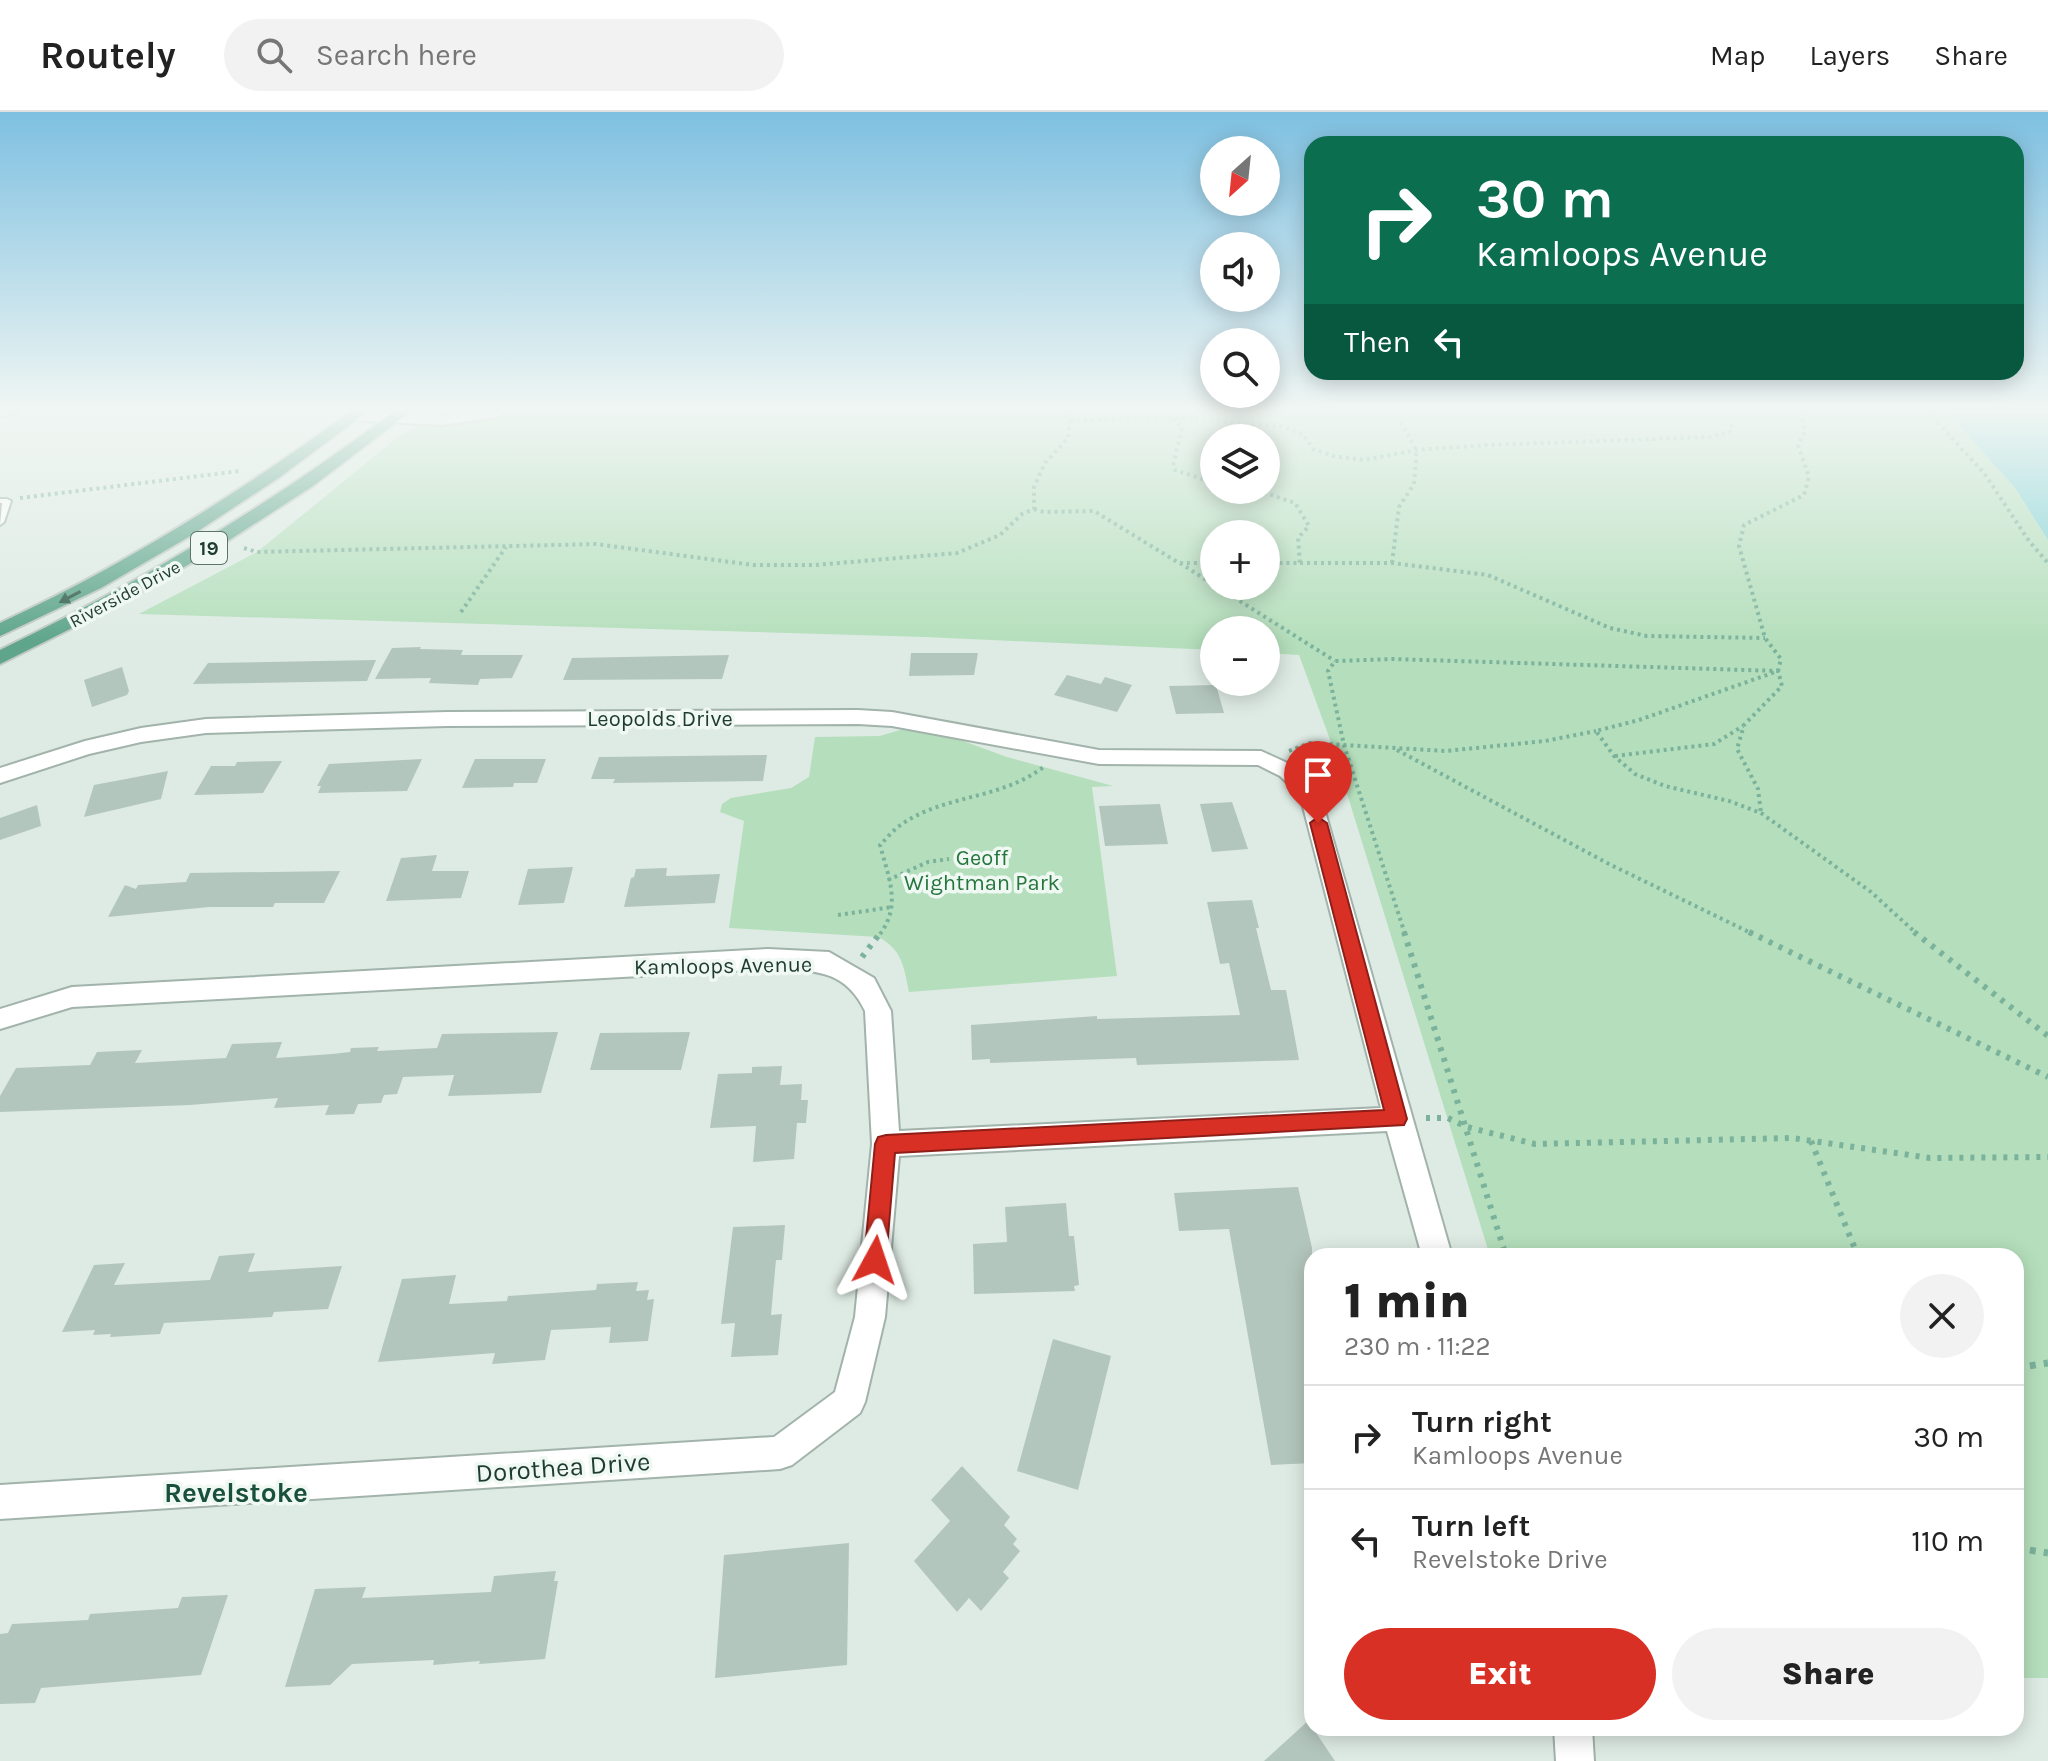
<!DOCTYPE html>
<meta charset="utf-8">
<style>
:root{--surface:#fff;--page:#f2f2f2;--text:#222;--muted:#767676;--line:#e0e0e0;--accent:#d93025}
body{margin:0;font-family:Karla,sans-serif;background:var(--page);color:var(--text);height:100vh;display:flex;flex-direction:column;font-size:30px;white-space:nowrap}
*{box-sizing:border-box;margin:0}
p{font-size:26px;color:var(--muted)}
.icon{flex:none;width:44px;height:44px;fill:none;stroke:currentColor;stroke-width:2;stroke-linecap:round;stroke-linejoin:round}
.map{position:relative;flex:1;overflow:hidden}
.side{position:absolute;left:1304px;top:1136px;width:720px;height:488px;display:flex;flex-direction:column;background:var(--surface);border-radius:24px;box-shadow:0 4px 20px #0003}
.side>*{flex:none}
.guide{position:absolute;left:1304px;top:24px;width:720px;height:244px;border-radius:24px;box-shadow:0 4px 20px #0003;background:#0b6e4f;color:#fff;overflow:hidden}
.needle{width:52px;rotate:207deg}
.tools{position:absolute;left:1200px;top:24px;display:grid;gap:16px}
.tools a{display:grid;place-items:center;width:80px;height:80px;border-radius:50%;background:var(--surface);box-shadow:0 4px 20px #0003;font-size:40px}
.pin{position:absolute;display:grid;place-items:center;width:68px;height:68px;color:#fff;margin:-82px -34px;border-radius:50% 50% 50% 0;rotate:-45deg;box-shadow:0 0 8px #0007}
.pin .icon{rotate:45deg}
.me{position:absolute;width:88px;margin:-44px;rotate:5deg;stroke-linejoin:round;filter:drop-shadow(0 0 6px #0008)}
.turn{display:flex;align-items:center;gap:28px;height:168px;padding:0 40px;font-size:36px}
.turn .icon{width:104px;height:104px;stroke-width:2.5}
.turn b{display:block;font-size:56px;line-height:68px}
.then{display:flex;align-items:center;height:76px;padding:0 40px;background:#0003;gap:16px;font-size:30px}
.round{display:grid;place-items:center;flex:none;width:84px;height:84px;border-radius:42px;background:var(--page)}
.headline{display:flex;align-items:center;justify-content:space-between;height:136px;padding:0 40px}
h1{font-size:48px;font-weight:800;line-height:60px}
.button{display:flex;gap:16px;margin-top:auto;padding:16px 40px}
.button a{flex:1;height:92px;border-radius:48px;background:var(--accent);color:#fff;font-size:32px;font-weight:800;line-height:92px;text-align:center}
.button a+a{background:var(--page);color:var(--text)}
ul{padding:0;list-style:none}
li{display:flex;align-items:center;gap:24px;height:104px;padding:0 40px;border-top:2px solid var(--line)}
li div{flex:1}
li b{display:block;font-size:30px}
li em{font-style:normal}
header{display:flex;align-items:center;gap:48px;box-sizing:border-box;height:112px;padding:0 40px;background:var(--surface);border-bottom:2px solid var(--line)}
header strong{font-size:38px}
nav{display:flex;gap:44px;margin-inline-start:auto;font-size:28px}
.search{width:560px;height:72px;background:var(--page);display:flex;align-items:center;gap:20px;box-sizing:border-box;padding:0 28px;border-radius:44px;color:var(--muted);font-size:30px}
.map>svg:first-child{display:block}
.green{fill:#b5dfbc;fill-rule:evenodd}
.water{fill:#80d1d6}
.building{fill:#b3c6bd}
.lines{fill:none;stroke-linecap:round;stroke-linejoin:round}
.lane-casing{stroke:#a1b3ab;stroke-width:4}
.street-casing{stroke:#a1b3ab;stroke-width:4}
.primary-casing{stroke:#c0c8c5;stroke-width:4}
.path-far2{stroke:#7bb29b;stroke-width:4;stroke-dasharray:3 4;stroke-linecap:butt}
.path-far1{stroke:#7bb29b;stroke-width:6;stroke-dasharray:4 7;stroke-linecap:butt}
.path{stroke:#7bb29b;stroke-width:7;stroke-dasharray:6 8;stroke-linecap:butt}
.lane{fill:#fff;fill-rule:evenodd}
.street{fill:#fff;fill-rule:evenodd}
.primary{fill:#5ea58c;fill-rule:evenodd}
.rail-casing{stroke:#58786c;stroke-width:6}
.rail{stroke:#eff8f2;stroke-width:4;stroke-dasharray:13;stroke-linecap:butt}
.oneway{fill:#315c4c}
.route{fill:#d93025;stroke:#8d1f18;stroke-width:2}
.labels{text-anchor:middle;stroke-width:7;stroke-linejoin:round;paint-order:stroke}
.far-street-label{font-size:18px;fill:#1e3c31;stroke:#eff8f2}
.shield{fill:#eff8f2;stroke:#5d746b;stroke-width:2}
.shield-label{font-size:20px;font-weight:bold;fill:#1e3c31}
.street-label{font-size:22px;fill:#1e3c31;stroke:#eff8f2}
.park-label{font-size:22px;fill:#25763c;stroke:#eff8f2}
.near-street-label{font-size:26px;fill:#1e3c31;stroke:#eff8f2}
.near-neighbourhood-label{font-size:28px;font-weight:bold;fill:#18503d;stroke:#eff8f2}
</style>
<header>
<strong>Routely</strong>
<div class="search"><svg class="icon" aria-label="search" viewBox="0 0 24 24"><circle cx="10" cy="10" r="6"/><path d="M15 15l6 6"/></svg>Search here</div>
<nav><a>Map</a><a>Layers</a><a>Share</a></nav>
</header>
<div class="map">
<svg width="2048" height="1649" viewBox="0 0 2048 1649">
<rect width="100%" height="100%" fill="#deebe4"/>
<!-- green -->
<g class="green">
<path d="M444,300H1947L2015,376L2048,428V1566H2016V1144H1490L1332,633L1299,543L1266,541V518H1214V538L925,525L139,502L257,440L398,325ZM1214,326H1266V378H1214ZM1214,422H1266V474H1214Z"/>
<path d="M903,617L955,626L1007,645L1113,674L1092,675L1117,864L909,880C904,855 902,837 878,825L729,816L744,709L720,700L722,692L731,686L791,676L809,665L815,625L880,624Z"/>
</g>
<!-- water -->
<polygon class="water" points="1947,300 2048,300 2048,428 2015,376"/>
<!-- building -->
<g class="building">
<polygon points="421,535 420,537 463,538 461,543 523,543 512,566 480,567 478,573 429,571 431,566 375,567 392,536"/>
<polygon points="911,541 978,541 974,563 909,564"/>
<polygon points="729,543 722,567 563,568 572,546"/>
<polygon points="376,548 367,569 193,572 208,551"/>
<polygon points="122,555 129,579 127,583 92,595 84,568"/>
<polygon points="1067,563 1101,572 1105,565 1132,573 1117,600 1054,583"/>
<polygon points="1216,573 1224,601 1176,602 1169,574"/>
<polygon points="767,643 763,669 613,671 615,667 591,667 599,645"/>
<polygon points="422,647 407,679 318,681 321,674 317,674 329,652"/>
<polygon points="475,647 546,647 537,671 514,671 513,675 462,676"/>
<polygon points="282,649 263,681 194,683 211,654 235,654 237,650"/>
<polygon points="168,659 161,687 84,705 94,673"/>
<polygon points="1232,690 1248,737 1212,740 1200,692"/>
<polygon points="1160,692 1168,732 1105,734 1099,694"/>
<polygon points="37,693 41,714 0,728 0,706"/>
<polygon points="437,743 432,759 469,759 461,786 386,789 401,746"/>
<polygon points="573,755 564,791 518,793 528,757"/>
<polygon points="667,756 666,764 720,762 715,791 624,795 631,766 634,765 636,757"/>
<polygon points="340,759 324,791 275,791 273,795 209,795 108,805 125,773 136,777 138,773 186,770 190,761"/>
<polygon points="1252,788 1259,816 1256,816 1271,878 1286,878 1299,948 1137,953 1136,946 990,951 990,947 972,948 971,913 1097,904 1097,907 1240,903 1229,851 1220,852 1207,790"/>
<polygon points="558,920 541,981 448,984 454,963 403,965 397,982 384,983 381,991 358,992 354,1002 325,1003 329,993 274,996 278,986 190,993 0,1000 0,984 16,956 90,953 97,940 142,938 135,951 226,946 232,932 282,930 276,946 332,942 350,940 351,936 379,935 377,939 437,936 442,922"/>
<polygon points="690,920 681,958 590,958 600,921"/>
<polygon points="782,954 780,973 802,972 801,988 808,988 806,1011 797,1011 794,1047 753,1050 756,1014 710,1016 718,962 752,961 752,955"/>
<polygon points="1298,1075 1312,1136 1312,1351 1271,1353 1229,1117 1179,1119 1174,1081"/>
<polygon points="1066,1091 1069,1124 1074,1124 1079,1173 1074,1174 1075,1179 974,1182 973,1132 1007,1130 1005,1095"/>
<polygon points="785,1113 782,1148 776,1148 771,1203 782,1202 778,1243 731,1245 735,1211 721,1212 733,1115"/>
<polygon points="255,1141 248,1160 342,1154 328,1197 274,1200 272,1205 164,1211 160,1222 110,1225 111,1222 93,1223 95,1218 62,1220 94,1153 125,1151 114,1173 210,1168 219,1144"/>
<polygon points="456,1163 449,1192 507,1189 508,1184 596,1178 597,1172 638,1170 636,1179 649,1178 647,1188 654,1187 648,1229 609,1231 611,1215 551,1218 545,1248 492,1252 495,1241 378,1250 402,1167"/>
<polygon points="1053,1227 1111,1244 1078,1378 1017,1359"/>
<polygon points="962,1354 1010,1405 1004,1413 1017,1427 1013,1432 1020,1439 1003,1460 1009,1466 981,1499 969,1486 957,1500 914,1449 950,1409 931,1388"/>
<polygon points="849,1431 847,1553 715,1566 724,1443"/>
<polygon points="556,1459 554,1469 558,1469 545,1547 479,1552 480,1549 433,1553 434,1548 352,1552 330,1573 285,1575 315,1477 366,1475 362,1486 491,1480 494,1464"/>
<polygon points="228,1483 201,1563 41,1576 35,1591 0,1592 0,1522 8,1521 12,1512 88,1508 90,1502 178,1496 182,1485"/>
<polygon points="1308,1609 1335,1649 1264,1649"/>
</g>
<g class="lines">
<!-- lane casing -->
<g class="lane-casing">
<polygon id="lane" points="0,387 7,387 11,389 4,410 0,413 2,391 0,391"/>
</g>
<!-- street casing -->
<g class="street-casing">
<g id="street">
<polygon points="353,300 442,303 504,300 497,305 442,313 348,308 348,302"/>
<path d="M858,598L892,600L1099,638L1261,639L1294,654L1318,675L1452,1144H1422L1387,1019L899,1044L885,1205L865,1290L860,1301L792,1353L780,1357L0,1407V1373L774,1325L835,1280L855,1205L872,1032L865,899C844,855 811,859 768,857L72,895L0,917V897L72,875L768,837L829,840L874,866L891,899L899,1019L1381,996L1300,683L1280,664L1258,653L1099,652L892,614L858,612L447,614L206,621L141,630L89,642L0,671V656L85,629L141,616L206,607L447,600Z"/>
<polygon points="1554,1616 1592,1616 1594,1649 1556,1649"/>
</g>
</g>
<!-- primary casing -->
<g class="primary-casing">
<g id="primary">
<path d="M350,300H367L280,365L192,423L101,476L0,524V511C125,453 239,381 350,300Z"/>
<path d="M393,300H410L313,374L214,438L112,496L0,552V538C139,471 270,393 393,300Z"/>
</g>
</g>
<!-- path-far2 -->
<g class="path-far2">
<polyline points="1801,300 1805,319 1798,333 1809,365 1804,383 1744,413 1739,434 1765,526 1781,547 1778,559 1639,608 1596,619 1614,644 1635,662 1665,674 1729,689 1761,701 1871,780 1917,822"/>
<polyline points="1928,300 1984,361 2029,429 2048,451"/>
<polyline points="1172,307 1182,315 1173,354 1175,358 1214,371"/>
<polyline points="1070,309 1167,305 1281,314 1303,322 1313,337 1334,344 1364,348 1416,338 1487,333 1710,325 1732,319 1730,300"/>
<polyline points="1257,378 1295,391 1309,414 1298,426 1300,451 1266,451"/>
<polyline points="20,386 240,359"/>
<polyline points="1034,397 1044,400 1094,399 1179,451 1214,451"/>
<polyline points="244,436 257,440 596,432 753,453 815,453 957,441 1000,423 1022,402 1034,397 1034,375 1045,351 1068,326 1070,300"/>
<polyline points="1180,451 1214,473"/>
<polyline points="1300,451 1392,451 1488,463 1610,516 1647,524 1765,526"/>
<polyline points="1392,451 1399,395 1414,372 1416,349 1416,338 1396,300"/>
<polyline points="1216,474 1335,549"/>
<polyline points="461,500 506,435"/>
<polyline points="1397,638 1609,752 1753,822"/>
<polyline points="1289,639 1310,631 1446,639 1545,629 1596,619"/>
<polyline points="1615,644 1714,632 1743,614"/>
<polyline points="888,768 928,750 949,747"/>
<polyline points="838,803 892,795"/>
<path d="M880,822C902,793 888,764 880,733C887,726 894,717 902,712C946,682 1001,688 1045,654"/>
<polyline points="1405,822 1344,633 1328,559 1335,549 1392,547 1778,559 1782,574 1744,613 1737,637 1758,677 1761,701"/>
</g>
<!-- path-far1 -->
<g class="path-far1">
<polyline points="1404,820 1506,1144"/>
<polyline points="1749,820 2048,965"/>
<polyline points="1914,820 2048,924"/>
<polyline points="862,845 881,820"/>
<polyline points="1426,1006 1448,1006 1467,1015 1535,1032 1792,1026 1930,1046 2048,1045"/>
<polyline points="1811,1029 1858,1144"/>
</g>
<!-- path -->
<g class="path">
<polyline points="2016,1256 2048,1251"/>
<polyline points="2016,1436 2048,1441"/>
</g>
<!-- lane -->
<use href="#lane" class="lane"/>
<!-- street -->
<use href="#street" class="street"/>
<!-- primary -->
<use href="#primary" class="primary"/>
<!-- rail casing -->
<g class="rail-casing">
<polyline id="rail" points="0,303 16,300"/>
</g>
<!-- rail -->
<use href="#rail" class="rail"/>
</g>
<!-- one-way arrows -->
<defs><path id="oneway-solid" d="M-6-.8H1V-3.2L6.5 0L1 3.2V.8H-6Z" transform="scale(2)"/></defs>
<use class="oneway" href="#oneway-solid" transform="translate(70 485) rotate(152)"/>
<!-- sky -->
<linearGradient id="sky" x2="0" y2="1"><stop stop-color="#7ec0e1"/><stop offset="0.56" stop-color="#f0f6f3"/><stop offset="1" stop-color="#f0f6f3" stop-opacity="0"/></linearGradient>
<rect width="2048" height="531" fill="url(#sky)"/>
<!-- route -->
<polygon class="route" points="1318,705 1327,711 1407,1007 1404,1013 895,1041 886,1148 883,1155 875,1158 867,1155 864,1148 875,1032 878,1025 886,1023 1384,998 1310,711"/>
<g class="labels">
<!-- far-street labels -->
<g class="far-street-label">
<text transform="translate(125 482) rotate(-28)" y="6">Riverside Drive</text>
</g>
<!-- shield labels -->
<rect class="shield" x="191" y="420" width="36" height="32" rx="6"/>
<g class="shield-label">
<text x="209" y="443">19</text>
</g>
<!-- street labels -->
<g class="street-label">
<text x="660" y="614">Leopolds Drive</text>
<text transform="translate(723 853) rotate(-1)" y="8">Kamloops Avenue</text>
</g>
<!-- park labels -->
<g class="park-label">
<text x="982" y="753">Geoff<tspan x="982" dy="25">Wightman Park</tspan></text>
</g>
<!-- near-street labels -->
<g class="near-street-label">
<text transform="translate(563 1355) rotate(-4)" y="9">Dorothea Drive</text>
</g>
<!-- near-neighbourhood labels -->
<g class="near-neighbourhood-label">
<text x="236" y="1390">Revelstoke</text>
</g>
</g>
</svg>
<div class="tools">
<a><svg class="needle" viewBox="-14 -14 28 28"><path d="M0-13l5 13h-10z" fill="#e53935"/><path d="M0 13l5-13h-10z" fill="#767676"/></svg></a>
<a><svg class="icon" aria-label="sound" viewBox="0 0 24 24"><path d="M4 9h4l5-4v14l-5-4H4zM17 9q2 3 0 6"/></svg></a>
<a><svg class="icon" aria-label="search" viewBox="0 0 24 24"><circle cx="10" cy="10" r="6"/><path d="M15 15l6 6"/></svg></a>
<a><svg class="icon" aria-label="layers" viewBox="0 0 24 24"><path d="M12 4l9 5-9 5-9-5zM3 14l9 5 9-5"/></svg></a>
<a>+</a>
<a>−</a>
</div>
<div class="pin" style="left:1318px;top:711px;background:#d93025"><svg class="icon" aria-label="arrive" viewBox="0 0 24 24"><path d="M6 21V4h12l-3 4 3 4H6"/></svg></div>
<svg class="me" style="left:875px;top:1148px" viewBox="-20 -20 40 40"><path d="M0-17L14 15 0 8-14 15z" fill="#d93025" stroke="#fff" stroke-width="4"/></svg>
<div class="guide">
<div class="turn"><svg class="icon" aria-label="right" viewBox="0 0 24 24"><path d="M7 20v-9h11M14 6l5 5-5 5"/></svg><div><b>30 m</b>Kamloops Avenue</div></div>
<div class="then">Then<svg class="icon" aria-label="left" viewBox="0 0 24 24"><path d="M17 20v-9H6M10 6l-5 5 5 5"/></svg></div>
</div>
<section class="side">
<div class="headline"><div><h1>1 min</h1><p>230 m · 11:22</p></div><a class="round"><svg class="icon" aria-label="close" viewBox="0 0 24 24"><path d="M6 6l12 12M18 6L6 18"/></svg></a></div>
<ul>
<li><svg class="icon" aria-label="right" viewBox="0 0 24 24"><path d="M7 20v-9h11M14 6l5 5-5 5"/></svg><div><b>Turn right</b><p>Kamloops Avenue</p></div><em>30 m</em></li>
<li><svg class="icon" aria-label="left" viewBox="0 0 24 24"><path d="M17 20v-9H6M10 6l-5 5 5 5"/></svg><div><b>Turn left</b><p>Revelstoke Drive</p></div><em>110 m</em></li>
</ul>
<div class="button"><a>Exit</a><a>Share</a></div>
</section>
</div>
